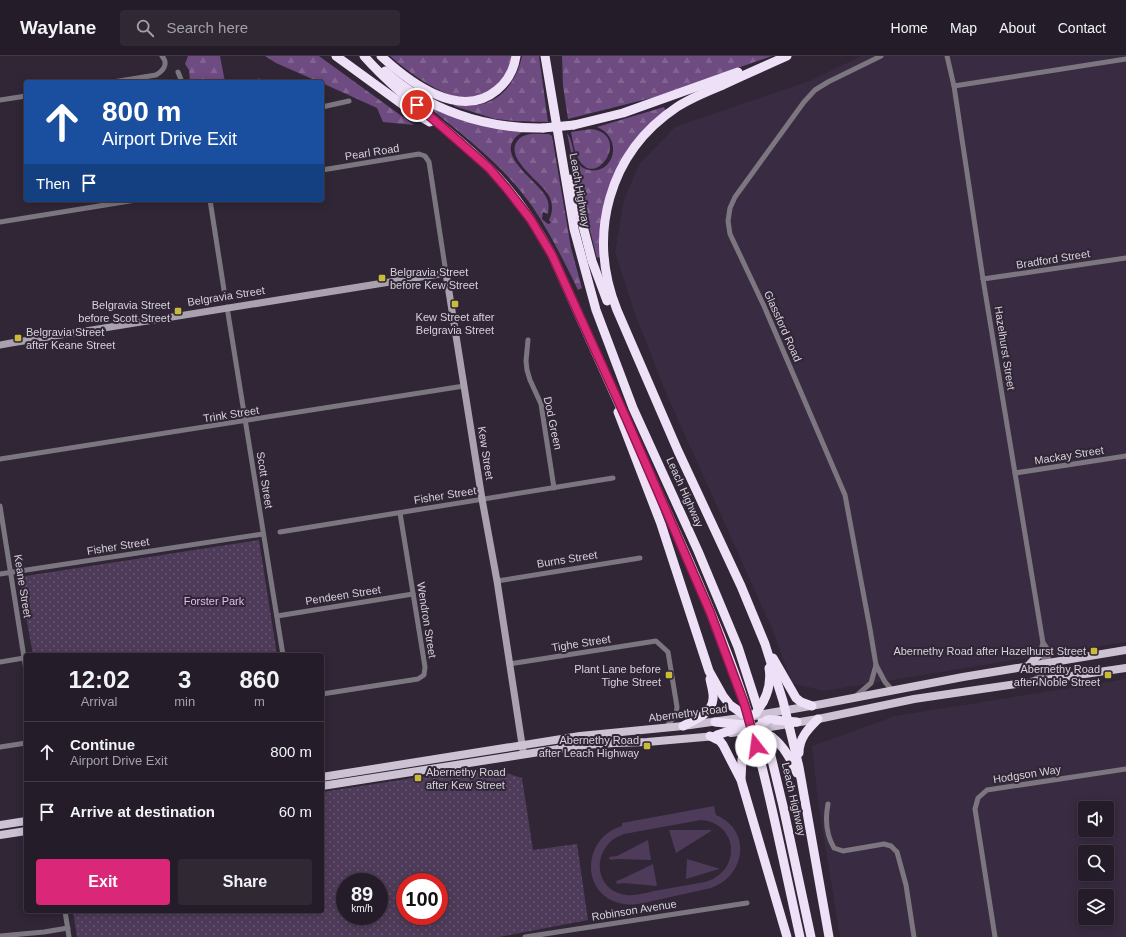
<!DOCTYPE html>
<style>
:root{--surface:#241c28;--page:#302934;--text:#f1f3f6;--muted:#a3a1a8;--line:#413a45;--accent:#db2777}
body{margin:0;font-family:Arial,sans-serif;background:var(--page);color:var(--text);height:100vh;display:flex;flex-direction:column;font-size:15px;white-space:nowrap}
*{box-sizing:border-box;margin:0}
p{font-size:13px;color:var(--muted)}
.icon{flex:none;width:22px;height:22px;fill:none;stroke:currentColor;stroke-width:2;stroke-linecap:round;stroke-linejoin:round}
.map{position:relative;flex:1;overflow:hidden}
.sheet{position:absolute;left:24px;top:597px;width:300px;height:260px;display:flex;flex-direction:column;background:var(--surface);border-radius:4px;box-shadow:0 2px 10px #0003,0 0 0 1px var(--line)}
.sheet>*{flex:none}
.top-card{position:absolute;left:24px;top:24px;width:300px;height:122px;border-radius:4px;box-shadow:0 2px 10px #0003,0 0 0 1px var(--line);background:#1a4fa0;color:#fff;overflow:hidden}
.fabs{position:absolute;left:1078px;top:745px;display:grid;gap:8px}
.fabs a{display:grid;place-items:center;width:36px;height:36px;border-radius:4px;background:var(--surface);box-shadow:0 2px 10px #0003,0 0 0 1px var(--line);font-size:20px}
.speed{position:absolute;left:336px;top:817px;display:flex;gap:8px;font-size:20px;font-weight:700;text-align:center}
.speed>*{display:grid;place-content:center;width:52px;height:52px;border-radius:50%;background:var(--surface);box-shadow:0 2px 10px #0003,0 0 0 1px var(--line);line-height:1}
.speed small{font-size:10px;font-weight:400}
.speed .limit{border:6px solid #d22;background:#fff;color:#111}
.pin{position:absolute;display:grid;place-items:center;width:34px;height:34px;color:#fff;margin:-17px;border:2px solid #fff;border-radius:50%;box-shadow:0 1px 4px #0007}
.me{position:absolute;width:44px;margin:-22px;rotate:345deg;stroke-linejoin:round;filter:drop-shadow(0 0 3px #0008)}
.turn{display:flex;align-items:center;gap:14px;height:84px;padding:0 12px;font-size:18px}
.turn .icon{width:52px;height:52px;stroke-width:2.5}
.turn b{display:block;font-size:28px;line-height:34px}
.then{display:flex;align-items:center;height:38px;padding:0 12px;background:#0003;gap:8px;font-size:15px}
.eta{display:flex;justify-content:space-evenly;align-items:center;height:68px;text-align:center}
.eta b{font-size:24px;font-weight:700;line-height:28px}
.action{display:flex;gap:8px;margin-top:auto;padding:8px 12px}
.action a{flex:1;height:46px;border-radius:4px;background:var(--accent);color:#fff;font-size:16px;font-weight:700;line-height:46px;text-align:center}
.action a+a{background:var(--page);color:var(--text)}
ul{padding:0;list-style:none}
li{display:flex;align-items:center;gap:12px;height:60px;padding:0 12px;border-top:1px solid var(--line)}
li div{flex:1}
li b{display:block;font-size:15px}
li em{font-style:normal}
header{display:flex;align-items:center;gap:24px;box-sizing:border-box;height:56px;padding:0 20px;background:var(--surface);border-bottom:1px solid var(--line)}
header strong{font-size:19px}
nav{display:flex;gap:22px;margin-inline-start:auto;font-size:14px}
.search{width:280px;height:36px;background:var(--page);display:flex;align-items:center;gap:10px;box-sizing:border-box;padding:0 14px;border-radius:4px;color:var(--muted);font-size:15px}
.map>svg:first-child{display:block}
.built{fill:#392b41;fill-rule:evenodd}
.grass{fill:#4e3b59;fill-rule:evenodd}
.forest{fill:url(#forest-firs)}
.park{fill:url(#park-dots);fill-rule:evenodd}
.lines{fill:none;stroke-linecap:round;stroke-linejoin:round}
.street{stroke:#7b767f;stroke-width:5}
.secondary{stroke:#aaa1af;stroke-width:7}
.primary{stroke:#cdc2d4;stroke-width:8}
.highway{stroke:#eee0f6;stroke-width:9}
.primary-bridge{stroke:#cdc2d4;stroke-width:8}
.highway-bridge{stroke:#eee0f6;stroke-width:9}
.route-casing{stroke:#8e194d;stroke-width:10}
.route{stroke:#db2777;stroke-width:7}
.poi-dot{fill:#c9bb3a;stroke:#302636;stroke-width:1.5}
.labels{text-anchor:middle;stroke-width:4;stroke-linejoin:round;paint-order:stroke}
.street-label{font-size:11px;fill:#d7d1db;stroke:#302636}
.poi-label{font-size:11px;fill:#d7d1db;stroke:#302636;text-anchor:end}
.park-label{font-size:11px;fill:#e4bbfb;stroke:#302636}
</style>
<header>
<strong>Waylane</strong>
<div class="search"><svg class="icon" aria-label="search" viewBox="0 0 24 24"><circle cx="10" cy="10" r="6"/><path d="M15 15l6 6"/></svg>Search here</div>
<nav><a>Home</a><a>Map</a><a>About</a><a>Contact</a></nav>
</header>
<div class="map">
<svg width="1126" height="881" viewBox="0 0 1126 881">
<defs>
<pattern id="forest-firs" width="22" height="20" patternUnits="userSpaceOnUse"><rect width="22" height="20" fill="#6e4b80"/><path d="M5 1l3.5 6h-7zM16 11l3.5 6h-7z" fill="#826491"/></pattern>
<pattern id="park-dots" width="8" height="8" patternUnits="userSpaceOnUse"><rect width="8" height="8" fill="#4e3b59"/><path d="M2 2h.1M6 6h.1" fill="none" stroke="#675670" stroke-width="1.8" stroke-linecap="round"/></pattern>
</defs>
<rect width="100%" height="100%" fill="#302636"/>
<!-- built -->
<g class="built">
<polygon points="861,0 1126,0 1126,586 824,635 792,627 773,575 666,337 634,255 615,196 624,143 640,107 675,71 812,24"/>
<path d="M1126,623V881H840L818,745L812,690L895,660ZM1085,752H1107V774H1085ZM1085,796H1107V818H1085ZM1085,840H1107V862H1085Z"/>
</g>
<!-- grass -->
<g class="grass">
<path d="M714,750L716,759C752,774 746,820 711,832C693,836 675,840 657,844C647,846 635,850 624,848C580,841 581,782 622,770V767ZM701,764C739,767 742,816 705,826C688,829 671,832 654,835C645,837 635,840 626,839C592,834 591,789 624,778Z"/>
<polygon points="710,773 711,775 676,797 669,774 709,774"/>
<polygon points="648,784 651,804 617,803 610,804 609,801 617,800"/>
<polygon points="687,803 717,812 718,812 719,813 686,823"/>
<polygon points="653,808 657,830 623,827 617,828 616,825 622,823"/>
</g>
<!-- forest -->
<g class="forest">
<polygon points="188,0 220,0 225,26 190,26 189,14 185,8"/>
<polygon points="265,0 319,0 414,69 383,66 377,52 322,27 322,26 319,26 276,7"/>
<path d="M390,0H513C511,6 510,15 506,20C498,32 482,42 467,42C443,42 408,16 390,0Z"/>
<path d="M522,0H539L548,66L514,65L495,63L454,50V48C461,49 469,50 476,49C502,46 517,24 522,0Z"/>
<polygon points="562,0 772,0 655,41 568,63 563,30"/>
<path d="M426,49L524,75C489,95 533,121 545,139C549,145 549,151 548,158L543,156L542,163L548,168L551,167L549,164C553,156 553,148 549,140C541,125 507,105 516,87C522,75 538,78 549,78L552,80L571,192L582,232L578,234C564,205 550,177 532,150C504,110 464,80 426,49Z"/>
<path d="M664,51L666,56L638,82L600,174V201L597,202L574,111L567,77C576,88 570,110 589,114C614,119 624,82 597,71Z"/>
<path d="M591,73C632,78 597,134 579,104C574,96 573,85 571,76Z"/>
</g>
<!-- park -->
<g class="park">
<polygon points="259,484 277,599 33,599 19,521"/>
<path d="M486,711L522,722L533,794L577,788L588,864L499,881H77L73,855H322V736ZM345,826H379V860H345ZM405,826H439V860H405Z"/>
</g>
<g class="lines">
<!-- street -->
<g class="street">
<polyline points="881,0 828,26 815,34 804,46 735,141 730,152 728,165 730,178 764,250 845,439 870,573 876,609 885,626 893,635"/>
<path d="M947,0L954,30L983,223L1043,587C1039,597 1045,610 1054,615C1058,617 1062,618 1066,620"/>
<polyline points="178,16 182,26"/>
<polyline points="259,25 259,26"/>
<path d="M113,26L156,19C163,15 169,8 162,0"/>
<polyline points="954,30 1126,3"/>
<polyline points="0,44 26,40"/>
<polyline points="322,51 349,45"/>
<polyline points="322,114 419,98 425,100 429,106 446,217"/>
<polyline points="210,144 224,234"/>
<polyline points="0,166 136,144"/>
<polyline points="983,223 1126,202"/>
<polyline points="227,251 283,599"/>
<polyline points="528,284 526,305 527,314 530,324 541,348 554,432"/>
<polyline points="0,403 464,330"/>
<polyline points="1015,417 1126,400"/>
<polyline points="0,450 26,614"/>
<polyline points="280,476 613,422"/>
<polyline points="0,518 263,478"/>
<polyline points="497,525 640,502"/>
<polyline points="277,560 413,538"/>
<polyline points="0,606 24,602"/>
<polyline points="509,608 656,585 668,596 677,651 676,659 666,671"/>
<path d="M1035,623C1048,619 1053,596 1043,587"/>
<polyline points="322,638 418,623 424,619 425,611 400,457"/>
<polyline points="856,640 871,627 876,609"/>
<polyline points="0,691 26,687"/>
<path d="M828,748C825,763 826,778 834,792L843,795L884,788L891,790L897,796L906,829L914,881"/>
<polyline points="65,855 69,881"/>
<polyline points="0,880 44,876 68,872"/>
<polyline points="525,881 747,847"/>
<polyline points="995,881 975,753 978,742 987,734 1126,713"/>
</g>
<!-- secondary -->
<polyline class="secondary" points="0,289 11,287 446,217 482,443 497,525 523,695"/>
<!-- primary -->
<g class="primary">
<polyline points="1028,610 1041,596"/>
<polyline points="764,658 822,648 963,621 1126,594"/>
<polyline points="770,671 818,663 914,643 1126,612"/>
<polyline points="731,677 747,675"/>
<polyline points="322,721 580,680 683,670 747,661"/>
<polyline points="322,730 584,689 615,687 647,686 716,680"/>
<polyline points="0,769 26,765"/>
<polyline points="0,779 26,775"/>
</g>
<!-- highway -->
<g class="highway">
<polyline points="336,0 413,56 430,66"/>
<path d="M364,0C401,42 449,72 488,111C514,136 535,168 552,199L690,507C710,554 731,602 746,651C768,727 783,804 800,881"/>
<path d="M381,0C409,26 460,65 497,34C508,25 514,13 516,0"/>
<polyline points="545,0 574,173 596,254 633,352 698,495 738,591 760,659"/>
<path d="M787,0C765,10 744,19 723,29C708,35 691,42 677,51C608,97 587,179 617,254L678,395L741,530L765,588L783,645L799,711L829,881"/>
<path d="M385,15C427,54 486,73 543,72"/>
<polyline points="574,69 623,57 738,16"/>
<polyline points="571,123 592,205 607,245"/>
<polyline points="618,356 661,468 709,615 723,640 730,649 743,658"/>
<polyline points="773,602 796,642 801,646 812,650"/>
<path d="M763,646C769,635 771,624 769,612"/>
<polyline points="762,663 797,666"/>
<polyline points="715,666 744,669"/>
<path d="M683,670C694,664 712,658 713,643C714,637 711,629 710,623"/>
<polyline points="764,671 783,750 811,881"/>
<polyline points="717,679 738,672 745,668"/>
<polyline points="710,680 720,685 723,689 741,724 787,881"/>
<path d="M772,681C784,690 791,704 797,717"/>
<path d="M799,697C799,682 808,673 818,663"/>
<polyline points="741,723 742,703 748,687"/>
</g>
<!-- primary-bridge -->
<g class="primary-bridge">
<polyline points="754,660 764,658"/>
<polyline points="759,673 770,671"/>
</g>
<!-- highway-bridge -->
<g class="highway-bridge">
<polyline points="543,72 574,69"/>
<polyline points="756,657 763,646"/>
<polyline points="743,658 751,660"/>
<polyline points="744,669 754,671"/>
<polyline points="759,670 767,664"/>
<polyline points="761,674 772,681"/>
<polyline points="748,687 754,677"/>
</g>
</g>
<g class="lines">
<!-- route casing -->
<g class="route-casing">
<polyline id="route" points="417,49 489,112 507,133 531,164 552,199 626,362 710,556 745,650 756,690"/>
</g>
<!-- route -->
<use href="#route" class="route"/>
</g>
<!-- markers -->
<g class="poi-dot">
<rect x="378" y="218" width="8" height="8" rx="2"/>
<rect x="451" y="244" width="8" height="8" rx="2"/>
<rect x="174" y="251" width="8" height="8" rx="2"/>
<rect x="14" y="278" width="8" height="8" rx="2"/>
<rect x="1090" y="591" width="8" height="8" rx="2"/>
<rect x="665" y="615" width="8" height="8" rx="2"/>
<rect x="1104" y="615" width="8" height="8" rx="2"/>
<rect x="643" y="686" width="8" height="8" rx="2"/>
<rect x="414" y="718" width="8" height="8" rx="2"/>
</g>
<g class="labels">
<!-- street labels -->
<g class="street-label">
<text transform="translate(372 96) rotate(-9)" y="4">Pearl Road</text>
<text transform="translate(580 134) rotate(80)" y="4">Leach Highway</text>
<text transform="translate(1053 203) rotate(-9)" y="4">Bradford Street</text>
<text transform="translate(226 240) rotate(-9)" y="4">Belgravia Street</text>
<text transform="translate(783 270) rotate(66)" y="4">Glassford Road</text>
<text transform="translate(1005 292) rotate(81)" y="4">Hazelhurst Street</text>
<text transform="translate(231 358) rotate(-9)" y="4">Trink Street</text>
<text transform="translate(553 367) rotate(78)" y="4">Dod Green</text>
<text transform="translate(486 397) rotate(81)" y="4">Kew Street</text>
<text transform="translate(1069 399) rotate(-9)" y="4">Mackay Street</text>
<text transform="translate(265 424) rotate(81)" y="4">Scott Street</text>
<text transform="translate(685 436) rotate(66)" y="4">Leach Highway</text>
<text transform="translate(445 439) rotate(-9)" y="4">Fisher Street</text>
<text transform="translate(118 490) rotate(-9)" y="4">Fisher Street</text>
<text transform="translate(567 503) rotate(-9)" y="4">Burns Street</text>
<text transform="translate(23 530) rotate(81)" y="4">Keane Street</text>
<text transform="translate(343 539) rotate(-9)" y="4">Pendeen Street</text>
<text transform="translate(427 564) rotate(81)" y="4">Wendron Street</text>
<text transform="translate(581 587) rotate(-9)" y="4">Tighe Street</text>
<text transform="translate(688 657) rotate(-7)" y="4">Abernethy Road</text>
<text transform="translate(1027 718) rotate(-9)" y="4">Hodgson Way</text>
<text transform="translate(794 743) rotate(77)" y="4">Leach Highway</text>
<text transform="translate(634 854) rotate(-9)" y="4">Robinson Avenue</text>
</g>
<!-- poi labels -->
<g class="poi-label">
<text x="390" y="220" text-anchor="start">Belgravia Street<tspan x="390" dy="13">before Kew Street</tspan></text>
<text x="170" y="253">Belgravia Street<tspan x="170" dy="13">before Scott Street</tspan></text>
<text x="455" y="265" text-anchor="middle">Kew Street after<tspan x="455" dy="13">Belgravia Street</tspan></text>
<text x="26" y="280" text-anchor="start">Belgravia Street<tspan x="26" dy="13">after Keane Street</tspan></text>
<text x="1086" y="599">Abernethy Road after Hazelhurst Street</text>
<text x="661" y="617">Plant Lane before<tspan x="661" dy="13">Tighe Street</tspan></text>
<text x="1100" y="617">Abernethy Road<tspan x="1100" dy="13">after Noble Street</tspan></text>
<text x="639" y="688">Abernethy Road<tspan x="639" dy="13">after Leach Highway</tspan></text>
<text x="426" y="720" text-anchor="start">Abernethy Road<tspan x="426" dy="13">after Kew Street</tspan></text>
</g>
<!-- park labels -->
<g class="park-label">
<text x="214" y="549">Forster Park</text>
</g>
</g>
</svg>
<div class="fabs">
<a><svg class="icon" aria-label="sound" viewBox="0 0 24 24"><path d="M4 9h4l5-4v14l-5-4H4zM17 9q2 3 0 6"/></svg></a>
<a><svg class="icon" aria-label="search" viewBox="0 0 24 24"><circle cx="10" cy="10" r="6"/><path d="M15 15l6 6"/></svg></a>
<a><svg class="icon" aria-label="layers" viewBox="0 0 24 24"><path d="M12 4l9 5-9 5-9-5zM3 14l9 5 9-5"/></svg></a>
</div>
<div class="speed"><div>89<small>km/h</small></div><div class="limit">100</div></div>
<div class="pin" style="left:417px;top:49px;background:#d93025"><svg class="icon" aria-label="arrive" viewBox="0 0 24 24"><path d="M6 21V4h12l-3 4 3 4H6"/></svg></div>
<svg class="me" style="left:756px;top:690px" viewBox="-20 -20 40 40"><circle r="19" fill="#fff"/><path d="M0-13L10 11 0 6-10 11z" fill="#db2777"/></svg>
<div class="top-card">
<div class="turn"><svg class="icon" aria-label="ahead" viewBox="0 0 24 24"><path d="M12 20V5M6 11l6-6 6 6"/></svg><div><b>800 m</b>Airport Drive Exit</div></div>
<div class="then">Then<svg class="icon" aria-label="arrive" viewBox="0 0 24 24"><path d="M6 21V4h12l-3 4 3 4H6"/></svg></div>
</div>
<section class="sheet">
<div class="eta">
<div><b>12:02</b><p>Arrival</p></div>
<div><b>3</b><p>min</p></div>
<div><b>860</b><p>m</p></div>
</div>
<ul>
<li><svg class="icon" aria-label="ahead" viewBox="0 0 24 24"><path d="M12 20V5M6 11l6-6 6 6"/></svg><div><b>Continue</b><p>Airport Drive Exit</p></div><em>800 m</em></li>
<li><svg class="icon" aria-label="arrive" viewBox="0 0 24 24"><path d="M6 21V4h12l-3 4 3 4H6"/></svg><div><b>Arrive at destination</b></div><em>60 m</em></li>
</ul>
<div class="action"><a>Exit</a><a>Share</a></div>
</section>
</div>
